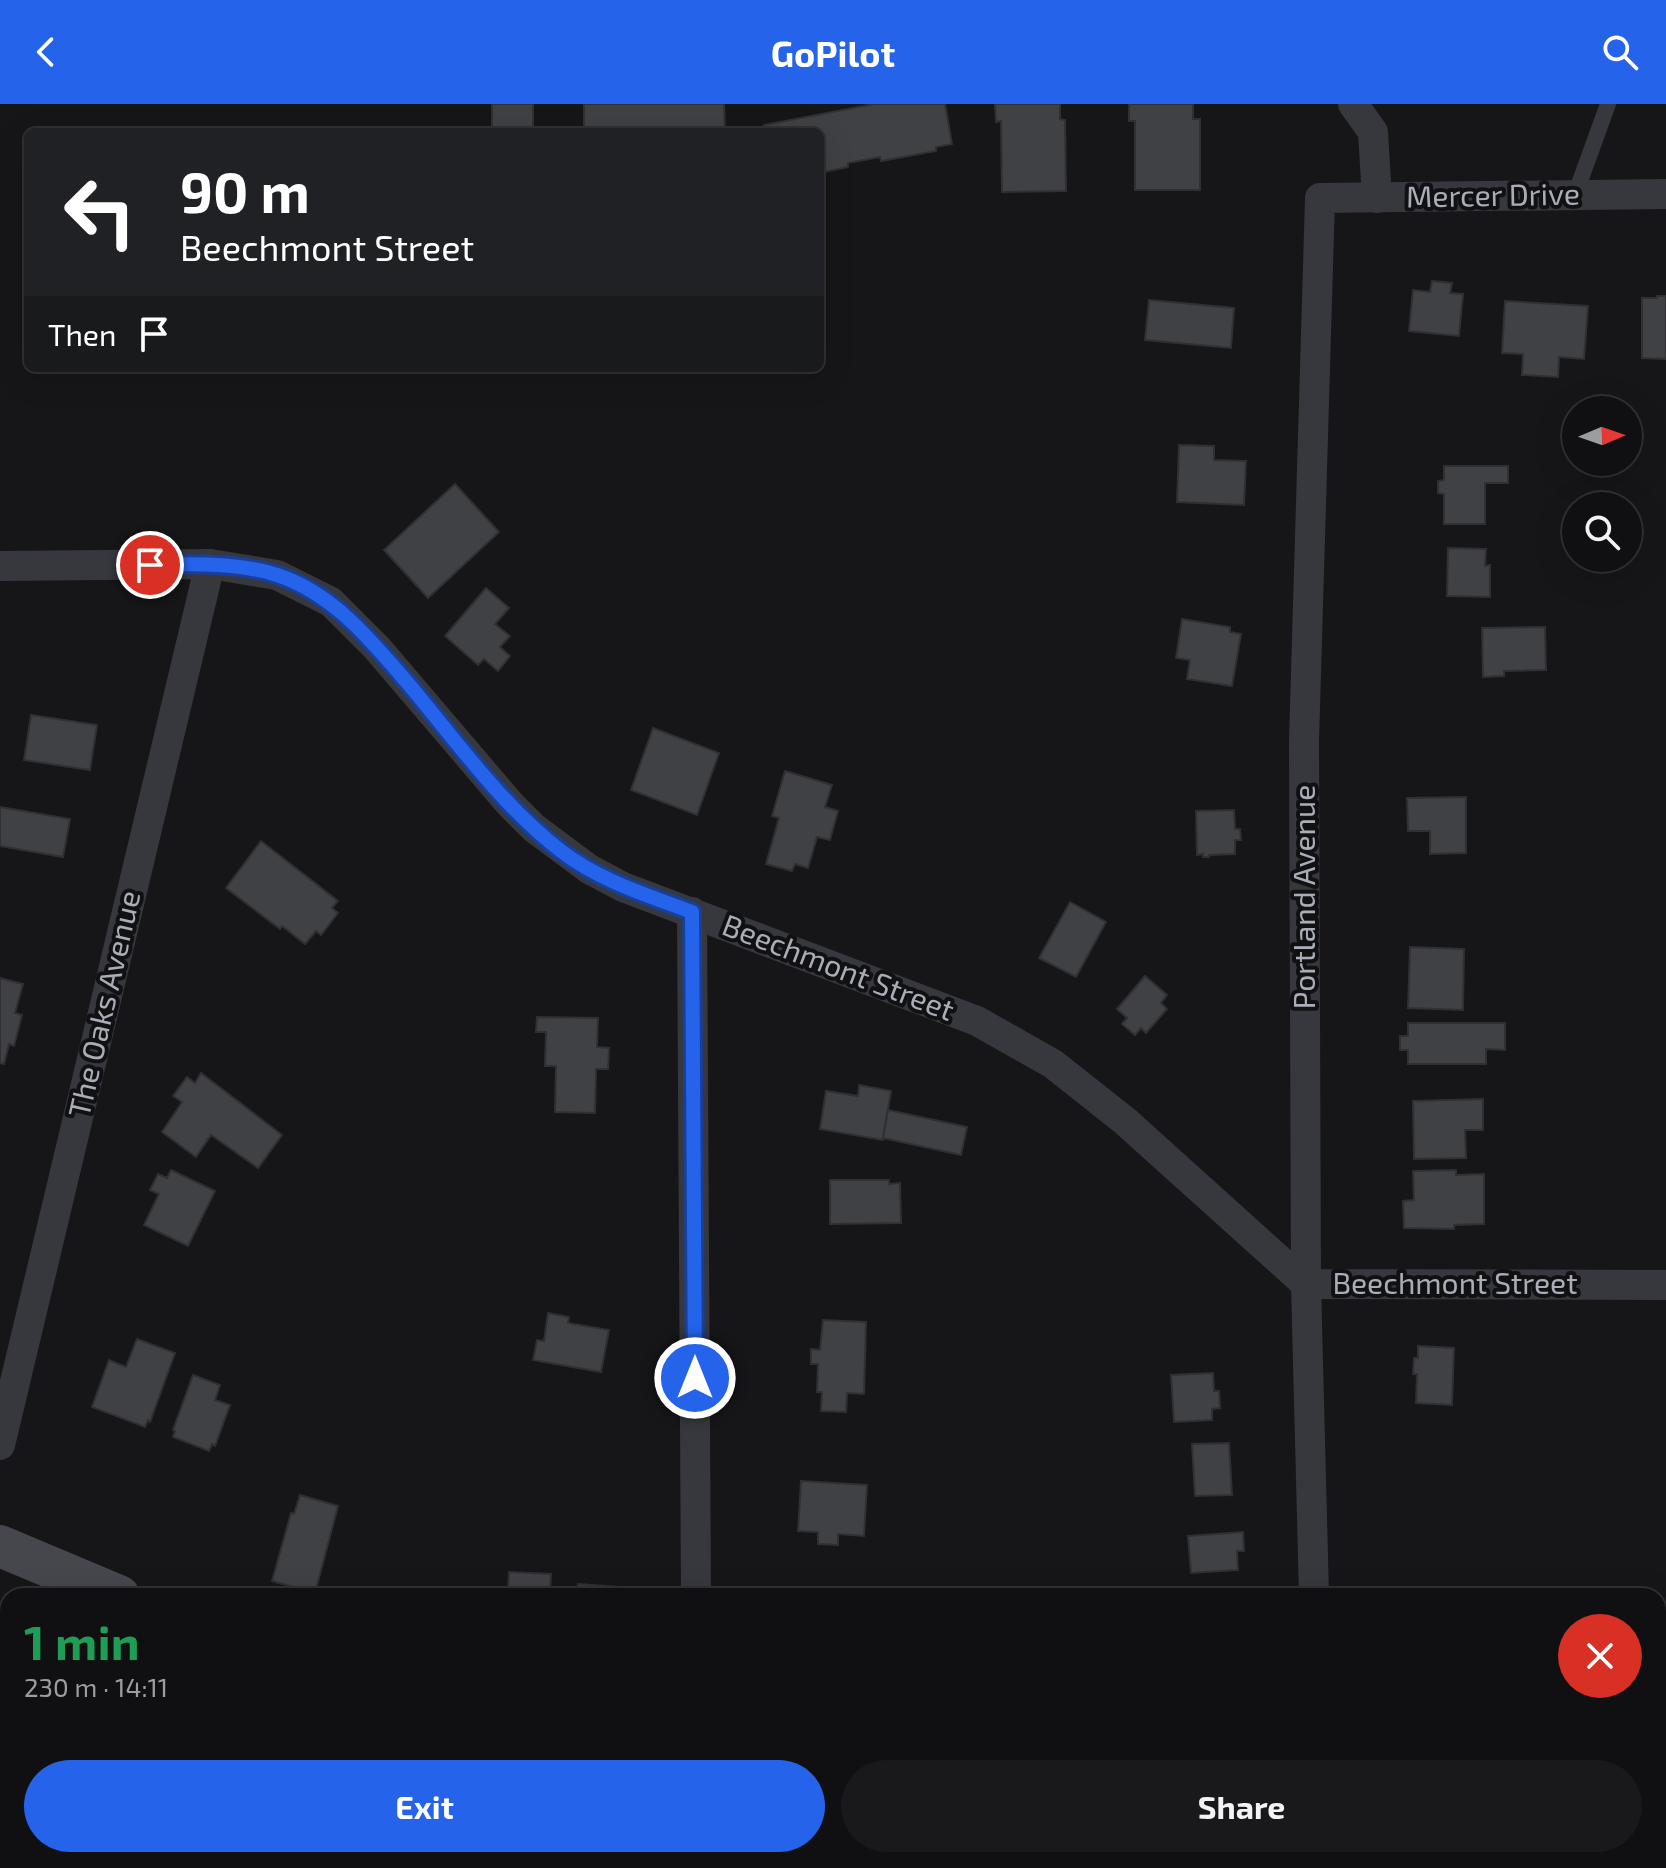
<!DOCTYPE html>
<meta charset="utf-8">
<style>
:root{--surface:#101012;--page:#19191b;--text:#f1f3f6;--muted:#9c9d9f;--line:#303032;--accent:#2563eb}
body{margin:0;font-family:"Exo 2",sans-serif;background:var(--page);color:var(--text);height:100vh;display:flex;flex-direction:column;font-size:30px;white-space:nowrap}
*{box-sizing:border-box;margin:0}
p{font-size:26px;color:var(--muted)}
.icon{flex:none;width:44px;height:44px;fill:none;stroke:currentColor;stroke-width:2;stroke-linecap:round;stroke-linejoin:round}
.map{position:relative;flex:1;overflow:hidden}
.side{position:absolute;left:0px;top:1484px;width:1666px;height:280px;display:flex;flex-direction:column;background:var(--surface);border-radius:24px 24px 0 0;box-shadow:0 8px 32px #0002,0 0 0 2px var(--line)}
.side>*{flex:none}
.hud{position:absolute;left:24px;top:24px;width:800px;height:244px;border-radius:12px;box-shadow:0 8px 32px #0002,0 0 0 2px var(--line);background:#202124;color:#fff;overflow:hidden}
.needle{width:52px;rotate:88deg}
.controls{position:absolute;left:1562px;top:292px;display:grid;gap:16px}
.controls a{display:grid;place-items:center;width:80px;height:80px;border-radius:50%;background:var(--surface);box-shadow:0 8px 32px #0002,0 0 0 2px var(--line);font-size:40px}
.pin{position:absolute;display:grid;place-items:center;width:68px;height:68px;color:#fff;margin:-34px;border:4px solid #fff;border-radius:50%;box-shadow:0 2px 8px #0007}
.me{position:absolute;width:88px;margin:-44px;rotate:0deg;stroke-linejoin:round;filter:drop-shadow(0 0 6px #0008)}
.turn{display:flex;align-items:center;gap:28px;height:168px;padding:0 24px;font-size:36px}
.turn .icon{width:104px;height:104px;stroke-width:2.5}
.turn b{display:block;font-size:56px;line-height:68px}
.then{display:flex;align-items:center;height:76px;padding:0 24px;background:#0003;gap:16px;font-size:30px}
.round{display:grid;place-items:center;flex:none;width:84px;height:84px;border-radius:42px;background:var(--page)}
.head{display:flex;align-items:center;justify-content:space-between;height:136px;padding:0 24px}
h1{font-size:48px;font-weight:700;line-height:60px;color:#1e9e55}
.cta{display:flex;gap:16px;margin-top:auto;padding:16px 24px}
.cta a{flex:1;height:92px;border-radius:48px;background:var(--accent);color:#fff;font-size:32px;font-weight:700;line-height:92px;text-align:center}
.cta a+a{background:var(--page);color:var(--text)}
header{display:flex;justify-content:space-between;align-items:center;height:104px;padding:0 24px;background:var(--accent);color:#fff;font-size:36px;font-weight:700}
.map>svg:first-child{display:block}
.building{fill:#404145;stroke:#303034;stroke-width:2}
.lines{fill:none;stroke-linecap:round;stroke-linejoin:round}
.service{stroke:#37383d;stroke-width:16}
.minor{stroke:#37383d;stroke-width:30}
.secondary{stroke:#45474d;stroke-width:42}
.route-casing{stroke:#184099;stroke-width:20}
.route{stroke:#2563eb;stroke-width:14}
.labels{text-anchor:middle;stroke-width:8;stroke-linejoin:round;paint-order:stroke}
.street-label{font-size:30px;fill:#a8adb8;stroke:#111113}
</style>
<header><svg class="icon" aria-label="back" viewBox="0 0 24 24"><path d="M15 5l-7 7 7 7"/></svg>GoPilot<svg class="icon" aria-label="search" viewBox="0 0 24 24"><circle cx="10" cy="10" r="6"/><path d="M15 15l6 6"/></svg></header>
<div class="map">
<svg width="1666" height="1764" viewBox="0 0 1666 1764">
<rect width="100%" height="100%" fill="#161618"/>
<!-- building -->
<g class="building">
<rect x="492" y="0" width="41" height="28"/>
<polygon points="584,0 724,0 725,28 584,28"/>
<polygon points="874,0 945,0 952,40 936,43 936,47 881,57 880,53 848,59 848,63 820,69 820,28 765,28 764,21"/>
<polygon points="995,0 1060,0 1060,15 1065,16 1066,87 1002,88 1001,17 996,18"/>
<polygon points="1129,0 1193,0 1193,15 1200,15 1200,86 1135,86 1135,17 1129,17"/>
<polygon points="1432,177 1452,179 1450,189 1463,190 1459,232 1409,227 1413,186 1430,188"/>
<polygon points="1657,192 1666,192 1666,255 1642,254 1642,194 1657,194"/>
<polygon points="1149,196 1234,204 1231,244 1145,236"/>
<polygon points="1505,197 1588,202 1584,255 1559,253 1558,273 1522,271 1523,250 1502,249"/>
<polygon points="1179,341 1214,342 1214,356 1246,357 1244,401 1177,398"/>
<polygon points="1444,362 1508,362 1508,379 1485,379 1485,420 1444,420 1444,390 1438,389 1438,377 1444,376"/>
<polygon points="455,380 499,428 428,494 384,446"/>
<polygon points="1448,444 1486,445 1485,462 1490,461 1490,493 1447,492"/>
<polygon points="486,484 509,504 495,520 510,532 500,543 510,552 498,567 484,555 478,561 445,532"/>
<polygon points="1182,515 1230,523 1230,528 1241,530 1232,582 1187,575 1190,556 1176,554"/>
<polygon points="1545,523 1546,566 1504,567 1504,572 1483,573 1482,524"/>
<polygon points="31,611 97,621 90,666 24,656"/>
<polygon points="653,624 719,649 697,711 631,686"/>
<polygon points="785,667 832,681 825,703 838,707 830,736 817,733 808,764 795,760 792,767 766,760 779,714 772,712"/>
<polygon points="1466,693 1466,749 1430,750 1430,727 1408,727 1407,694"/>
<polygon points="0,703 70,715 63,753 0,742"/>
<polygon points="1234,706 1235,725 1240,725 1241,736 1235,736 1235,750 1209,751 1209,753 1203,753 1203,750 1197,751 1196,707"/>
<polygon points="261,737 338,797 332,804 338,809 321,831 316,827 305,840 282,822 280,825 226,784"/>
<polygon points="1070,798 1106,818 1076,873 1039,854"/>
<polygon points="1410,843 1464,845 1463,906 1408,904"/>
<polygon points="1145,872 1167,891 1161,899 1167,905 1146,929 1141,924 1135,931 1122,920 1127,914 1117,905"/>
<polygon points="0,874 23,880 15,909 22,911 14,942 9,940 4,960 0,959"/>
<polygon points="537,913 598,914 597,943 609,944 608,965 596,965 595,1009 555,1008 556,962 545,962 546,928 536,928"/>
<polygon points="1408,919 1505,919 1505,946 1486,945 1486,960 1408,960 1408,946 1400,946 1400,932 1408,932"/>
<polygon points="201,969 282,1031 258,1064 211,1031 196,1053 162,1028 182,998 173,992 187,973 195,979"/>
<polygon points="859,981 891,987 883,1036 820,1025 826,987 858,992"/>
<polygon points="1483,995 1483,1026 1465,1026 1466,1054 1414,1055 1413,997"/>
<polygon points="888,1006 967,1023 961,1051 883,1034"/>
<polygon points="171,1066 215,1087 188,1142 144,1121 159,1090 150,1086 158,1070 167,1074"/>
<polygon points="1456,1066 1456,1071 1484,1070 1484,1120 1454,1121 1454,1125 1404,1124 1403,1097 1414,1096 1413,1067"/>
<polygon points="830,1076 889,1076 889,1080 900,1079 901,1119 830,1120"/>
<polygon points="548,1209 569,1213 568,1219 609,1226 601,1268 533,1256 537,1236 544,1237"/>
<polygon points="823,1216 866,1218 864,1290 847,1289 846,1308 821,1307 822,1288 817,1288 818,1260 811,1260 811,1245 820,1246"/>
<polygon points="137,1235 175,1249 150,1318 148,1316 145,1323 92,1303 109,1256 126,1263"/>
<polygon points="1418,1242 1454,1244 1452,1301 1416,1299 1417,1270 1413,1270 1414,1254 1418,1254"/>
<polygon points="1213,1269 1214,1287 1219,1287 1220,1304 1212,1305 1212,1316 1174,1318 1171,1271"/>
<polygon points="193,1271 220,1281 215,1296 230,1301 215,1342 212,1340 209,1347 173,1333 175,1327 173,1326"/>
<polygon points="1229,1339 1232,1391 1195,1392 1192,1340"/>
<polygon points="801,1377 867,1381 864,1432 838,1430 838,1441 818,1440 818,1428 798,1427"/>
<polygon points="300,1391 338,1402 315,1489 272,1477 291,1409 294,1410"/>
<polygon points="1243,1428 1244,1447 1237,1447 1238,1466 1191,1469 1188,1432"/>
<polygon points="509,1468 551,1470 550,1492 508,1492"/>
<polygon points="578,1480 619,1483 618,1492 577,1492"/>
<rect x="1658" y="1531" width="8" height="34"/>
<rect x="1658" y="1576" width="8" height="112"/>
<rect x="1310" y="1756" width="58" height="8"/>
<polygon points="1477,1756 1500,1763 1502,1756 1535,1756 1557,1763 1474,1764"/>
</g>
<g class="lines">
<!-- service -->
<polyline class="service" points="1575,91 1608,0"/>
<!-- minor -->
<g class="minor">
<polyline points="1353,0 1373,28 1377,94"/>
<polyline points="0,462 210,460 277,471 331,498 377,544 510,700 534,724 589,765 623,783 977,917 1053,960 1125,1017 1306,1180 1666,1181"/>
<polyline points="692,808 696,1492"/>
<polyline points="0,1341 210,460"/>
<polyline points="1314,1492 1306,1180 1304,637 1320,94 1666,90"/>
<polyline points="98,1764 98,1756"/>
<polyline points="698,1764 698,1756"/>
<polyline points="1202,1764 1207,1756"/>
</g>
<!-- secondary -->
<g class="secondary">
<polyline points="0,1442 119,1492"/>
<polyline points="744,1756 762,1764"/>
</g>
</g>
<g class="lines">
<!-- route casing -->
<g class="route-casing">
<path id="route" d="M150,461C192,460 237,458 277,471C332,489 369,534 406,577C455,635 501,701 561,747C600,777 647,791 692,808L695,1274"/>
</g>
<!-- route -->
<use href="#route" class="route"/>
</g>
<g class="labels">
<!-- street labels -->
<g class="street-label">
<text transform="translate(1493 92) rotate(-1)" y="10">Mercer Drive</text>
<text transform="translate(1305 793) rotate(-90)" y="10">Portland Avenue</text>
<text transform="translate(838 864) rotate(21)" y="10">Beechmont Street</text>
<text transform="translate(105 900) rotate(-77)" y="10">The Oaks Avenue</text>
<text x="1455" y="1190">Beechmont Street</text>
</g>
</g>
</svg>
<div class="controls">
<a><svg class="needle" viewBox="-14 -14 28 28"><path d="M0-13l5 13h-10z" fill="#e53935"/><path d="M0 13l5-13h-10z" fill="#9c9d9f"/></svg></a>
<a><svg class="icon" aria-label="search" viewBox="0 0 24 24"><circle cx="10" cy="10" r="6"/><path d="M15 15l6 6"/></svg></a>
</div>
<div class="pin" style="left:150px;top:461px;background:#d93025"><svg class="icon" aria-label="arrive" viewBox="0 0 24 24"><path d="M6 21V4h12l-3 4 3 4H6"/></svg></div>
<svg class="me" style="left:695px;top:1274px" viewBox="-20 -20 40 40"><circle r="17" fill="#2563eb" stroke="#fff" stroke-width="3"/><path d="M0-11L8 9 0 5-8 9z" fill="#fff"/></svg>
<div class="hud">
<div class="turn"><svg class="icon" aria-label="left" viewBox="0 0 24 24"><path d="M17 20v-9H6M10 6l-5 5 5 5"/></svg><div><b>90 m</b>Beechmont Street</div></div>
<div class="then">Then<svg class="icon" aria-label="arrive" viewBox="0 0 24 24"><path d="M6 21V4h12l-3 4 3 4H6"/></svg></div>
</div>
<section class="side">
<div class="head"><div><h1>1 min</h1><p>230 m · 14:11</p></div><a class="round" style="background:#d93025;color:#fff"><svg class="icon" aria-label="close" viewBox="0 0 24 24"><path d="M6 6l12 12M18 6L6 18"/></svg></a></div>
<div class="cta"><a>Exit</a><a>Share</a></div>
</section>
</div>
